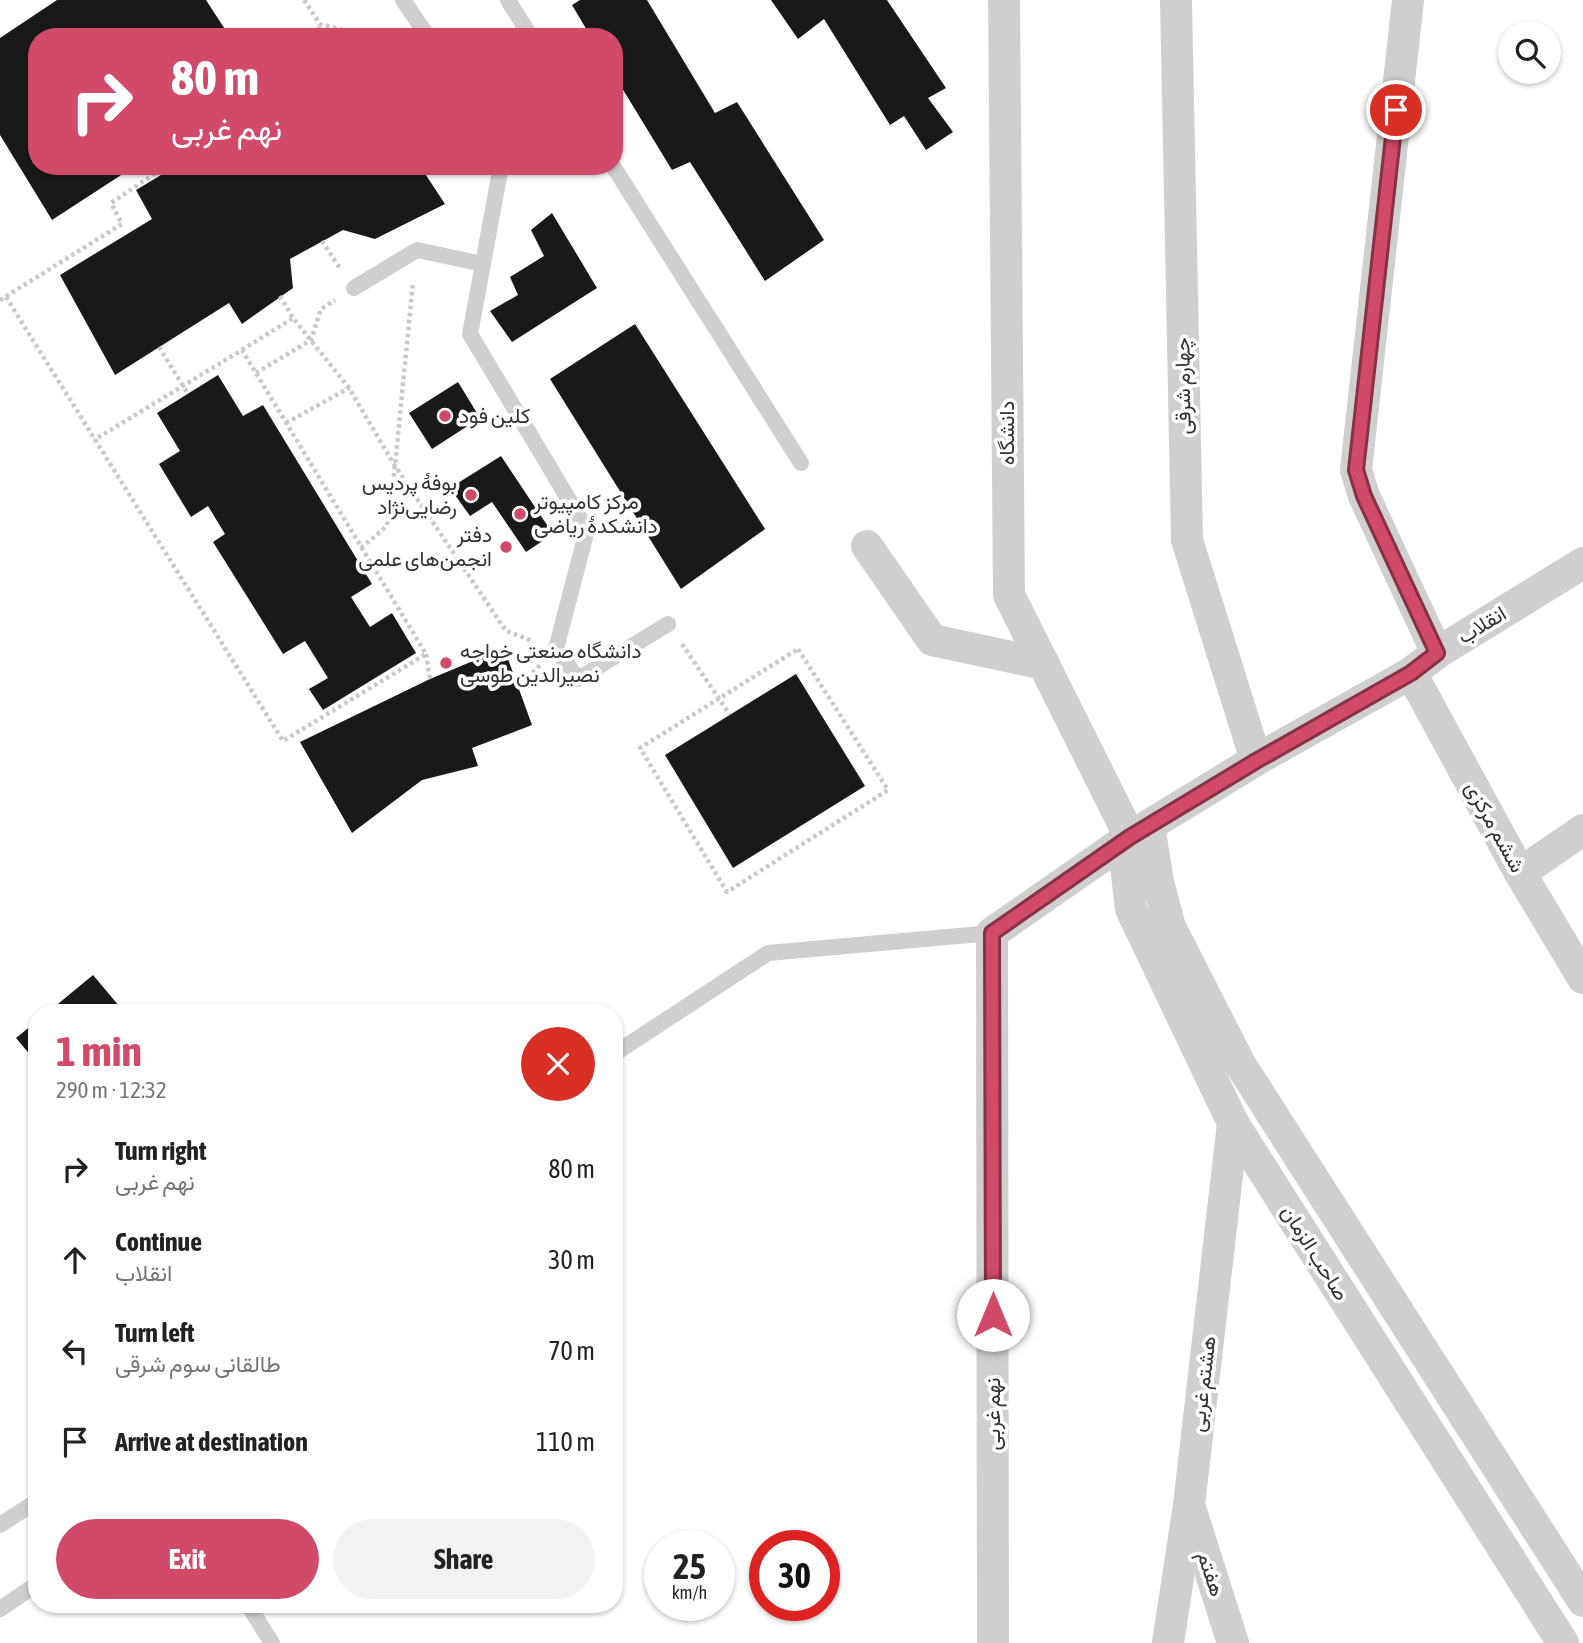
<!DOCTYPE html>
<meta charset="utf-8">
<style>
:root{--surface:#fff;--page:#f2f2f2;--text:#222;--muted:#767676;--accent:#d24a69}
body{margin:0;font-family:"Asap Condensed",Vazirmatn,sans-serif;background:var(--page);color:var(--text);height:100vh;display:flex;flex-direction:column;font-size:26px;white-space:nowrap}
*{box-sizing:border-box;margin:0}
p{font-size:23px;color:var(--muted)}
.icon{flex:none;width:38px;height:38px;fill:none;stroke:currentColor;stroke-width:2;stroke-linecap:round;stroke-linejoin:round}
.map{position:relative;flex:1;overflow:hidden}
.panel{position:absolute;left:28px;top:1004px;width:595px;height:609px;display:flex;flex-direction:column;background:var(--surface);border-radius:28px;box-shadow:0 2px 5px #0004}
.panel>*{flex:none}
.banner{position:absolute;left:28px;top:28px;width:595px;height:147px;border-radius:28px;box-shadow:0 2px 5px #0004;background:#d24a69;color:#fff;overflow:hidden}
.tools{position:absolute;left:1498px;top:21px;display:grid;gap:14px}
.tools a{display:grid;place-items:center;width:63px;height:63px;border-radius:50%;background:var(--surface);box-shadow:0 2px 5px #0004;font-size:35px}
.speed{position:absolute;left:644px;top:1530px;display:flex;gap:14px;font-size:35px;font-weight:700;text-align:center}
.speed>*{display:grid;place-content:center;width:91px;height:91px;border-radius:50%;background:var(--surface);box-shadow:0 2px 5px #0004;line-height:1}
.speed small{font-size:18px;font-weight:400}
.speed .limit{border:10px solid #d22;background:#fff;color:#111}
.pin{position:absolute;display:grid;place-items:center;width:60px;height:60px;color:#fff;margin:-30px;border:4px solid #fff;border-radius:50%;box-shadow:0 2px 7px #0007}
.me{position:absolute;width:77px;margin:-38px;rotate:0deg;stroke-linejoin:round;filter:drop-shadow(0 0 5px #0008)}
.turn{display:flex;align-items:center;gap:24px;height:147px;padding:0 28px;font-size:32px}
.turn .icon{width:91px;height:91px;stroke-width:2.5}
.turn b{display:block;font-size:49px;line-height:60px}
.round{display:grid;place-items:center;flex:none;width:74px;height:74px;border-radius:37px;background:var(--page)}
.headline{display:flex;align-items:center;justify-content:space-between;height:119px;padding:0 28px}
h1{font-size:42px;font-weight:700;line-height:52px;color:var(--accent)}
.action{display:flex;gap:14px;margin-top:auto;padding:14px 28px}
.action a{flex:1;height:80px;border-radius:42px;background:var(--accent);color:#fff;font-size:28px;font-weight:700;line-height:80px;text-align:center}
.action a+a{background:var(--page);color:var(--text)}
ul{padding:0;list-style:none}
li{display:flex;align-items:center;gap:21px;height:91px;padding:0 28px}
li div{flex:1}
li b{display:block;font-size:26px}
li em{font-style:normal}
.map>svg:first-child{display:block}
.building{fill:#191919}
.lines{fill:none;stroke-linecap:round;stroke-linejoin:round}
.path{stroke:#c9c9c9;stroke-width:4.5;stroke-dasharray:3.5 3.5;stroke-linecap:butt}
.service{stroke:#cfcfcf;stroke-width:16}
.minor{stroke:#cfcfcf;stroke-width:32}
.path-bridge{stroke:#c9c9c9;stroke-width:4.5;stroke-dasharray:3.5 3.5;stroke-linecap:butt}
.route-casing{stroke:#883044;stroke-width:18}
.route{stroke:#d24a69;stroke-width:12}
.poi-dot{fill:#d24a69;stroke:#fff;stroke-width:2.5}
.labels{text-anchor:middle;stroke-width:7;stroke-linejoin:round;paint-order:stroke}
.street-label{font-size:21px;fill:#323232;stroke:#fff}
.poi-label{font-size:21px;fill:#323232;stroke:#fff;text-anchor:start}
</style>
<div class="map">
<svg width="1583" height="1643" viewBox="0 0 1583 1643">
<rect width="100%" height="100%" fill="#fff"/>
<!-- building -->
<g class="building">
<polygon points="57,0 206,0 230,37 37,37 37,166 135,166 52,220 0,135 0,38"/>
<polygon points="580,0 647,0 715,113 737,102 824,240 765,281 690,162 672,170 614,75 614,37 591,37 572,5"/>
<polygon points="771,0 887,0 946,88 928,98 953,132 926,150 904,116 890,125 824,19 798,39"/>
<polygon points="176,166 420,166 445,204 375,239 343,230 290,259 293,288 242,324 229,303 115,375 60,275 152,219 136,190"/>
<polygon points="552,213 597,288 512,342 490,311 518,295 510,277 544,256 531,230"/>
<polygon points="635,324 765,529 681,589 550,379"/>
<polygon points="218,375 243,416 263,405 372,584 351,597 370,627 392,613 416,653 323,710 309,689 328,678 305,641 283,654 213,542 225,534 208,506 191,517 159,464 180,451 157,413"/>
<polygon points="458,382 480,418 432,449 409,413"/>
<polygon points="501,456 553,534 526,552 492,502 470,516 450,488"/>
<polygon points="504,648 532,725 472,748 478,766 422,780 352,833 300,742 430,679"/>
<polygon points="796,674 865,786 733,868 665,755"/>
<polygon points="93,975 125,1013 47,1013"/>
<polygon points="37,1021 37,1063 16,1038"/>
</g>
<g class="lines">
<!-- path -->
<g class="path">
<polyline points="304,0 320,24 370,37"/>
<polyline points="317,37 320,24"/>
<polyline points="322,241 341,270"/>
<polyline points="280,296 293,318 349,388 395,466 506,631 533,641"/>
<polyline points="6,297 283,741 426,654 242,350 94,440"/>
<polyline points="0,300 122,224 111,203 166,166"/>
<polyline points="242,350 293,318"/>
<polyline points="256,373 311,340 321,309 335,300"/>
<polyline points="286,423 349,388"/>
<polyline points="361,548 387,526 395,466 413,282"/>
<polyline points="682,644 730,715"/>
<polygon points="798,649 888,790 727,892 640,748"/>
<polyline points="426,654 430,679"/>
<polyline points="518,688 540,665"/>
</g>
<!-- service -->
<g class="service">
<polyline points="403,0 428,37"/>
<polyline points="508,0 531,37"/>
<polyline points="501,166 470,334 587,530 556,649 578,679 668,624"/>
<polyline points="613,166 801,463"/>
<polyline points="354,288 417,250 483,264"/>
<polyline points="614,1054 768,953 992,933"/>
<polyline points="0,1525 37,1501"/>
<polyline points="248,1605 272,1643"/>
<polyline points="0,1609 37,1584"/>
</g>
<!-- minor -->
<g class="minor">
<polyline points="1004,0 1009,595 1130,837"/>
<polyline points="1176,0 1187,540 1256,760"/>
<polyline points="1408,0 1356,470 1364,496 1437,653"/>
<polyline points="867,546 932,640 1044,664"/>
<polyline points="1411,673 1520,873 1583,978"/>
<polyline points="1149,826 1158,882 1170,927 1240,1064 1583,1601"/>
<polyline points="1130,837 1126,866 1131,909 1233,1123 1563,1643"/>
<polyline points="1520,873 1583,830"/>
<polyline points="1191,1511 1233,1643"/>
<polyline points="993,1643 992,933 1130,837 1256,760 1411,673 1437,653 1583,563"/>
<polyline points="1168,1643 1189,1505 1233,1123"/>
</g>
<!-- path-bridge -->
<polyline class="path-bridge" points="159,347 188,394"/>
</g>
<g class="lines">
<!-- route casing -->
<g class="route-casing">
<polyline id="route" points="993,1315 992,933 1130,837 1256,761 1411,673 1437,653 1364,496 1356,470 1396,110"/>
</g>
<!-- route -->
<use href="#route" class="route"/>
</g>
<!-- markers -->
<g class="poi-dot">
<circle cx="445" cy="416" r="7"/>
<circle cx="471" cy="495" r="7"/>
<circle cx="520" cy="514" r="7"/>
<circle cx="506" cy="547" r="7"/>
<circle cx="446" cy="663" r="7"/>
</g>
<g class="labels">
<!-- street labels -->
<g class="street-label">
<text transform="translate(1183 386) rotate(-91)" y="7">چهارم شرقی</text>
<text transform="translate(1007 433) rotate(-90)" y="7">دانشگاه</text>
<text transform="translate(1482 625) rotate(-31)" y="7">انقلاب</text>
<text transform="translate(1495 827) rotate(61)" y="7">ششم مرکزی</text>
<text transform="translate(1315 1253) rotate(58)" y="7">صاحب الزمان</text>
<text transform="translate(1203 1384) rotate(-83)" y="7">هشتم غربی</text>
<text transform="translate(993 1414) rotate(-90)" y="7">نهم غربی</text>
<text transform="translate(1211 1574) rotate(72)" y="7">هفتم</text>
</g>
<!-- poi labels -->
<g class="poi-label">
<text x="459" y="423">کلین فود</text>
<text x="457" y="490" text-anchor="end">بوفهٔ پردیس<tspan x="457" dy="24">رضایی‌نژاد</tspan></text>
<text x="534" y="509">مرکز کامپیوتر<tspan x="534" dy="24">دانشکدهٔ ریاضی</tspan></text>
<text x="492" y="542" text-anchor="end">دفتر<tspan x="492" dy="24">انجمن‌های علمی</tspan></text>
<text x="460" y="658">دانشگاه صنعتی خواجه<tspan x="460" dy="24">نصیرالدین طوسی</tspan></text>
</g>
</g>
</svg>
<div class="tools">
<a><svg class="icon" aria-label="search" viewBox="0 0 24 24"><circle cx="10" cy="10" r="6"/><path d="M15 15l6 6"/></svg></a>
</div>
<div class="speed"><div>25<small>km/h</small></div><div class="limit">30</div></div>
<div class="pin" style="left:1396px;top:110px;background:#d93025"><svg class="icon" aria-label="arrive" viewBox="0 0 24 24"><path d="M6 21V4h12l-3 4 3 4H6"/></svg></div>
<svg class="me" style="left:993px;top:1315px" viewBox="-20 -20 40 40"><circle r="19" fill="#fff"/><path d="M0-13L10 11 0 6-10 11z" fill="#d24a69"/></svg>
<div class="banner">
<div class="turn"><svg class="icon" aria-label="right" viewBox="0 0 24 24"><path d="M7 20v-9h11M14 6l5 5-5 5"/></svg><div><b>80 m</b>نهم غربی</div></div>
</div>
<section class="panel">
<div class="headline"><div><h1>1 min</h1><p>290 m · 12:32</p></div><a class="round" style="background:#d93025;color:#fff"><svg class="icon" aria-label="close" viewBox="0 0 24 24"><path d="M6 6l12 12M18 6L6 18"/></svg></a></div>
<ul>
<li><svg class="icon" aria-label="right" viewBox="0 0 24 24"><path d="M7 20v-9h11M14 6l5 5-5 5"/></svg><div><b>Turn right</b><p>نهم غربی</p></div><em>80 m</em></li>
<li><svg class="icon" aria-label="ahead" viewBox="0 0 24 24"><path d="M12 20V5M6 11l6-6 6 6"/></svg><div><b>Continue</b><p>انقلاب</p></div><em>30 m</em></li>
<li><svg class="icon" aria-label="left" viewBox="0 0 24 24"><path d="M17 20v-9H6M10 6l-5 5 5 5"/></svg><div><b>Turn left</b><p>طالقانی سوم شرقی</p></div><em>70 m</em></li>
<li><svg class="icon" aria-label="arrive" viewBox="0 0 24 24"><path d="M6 21V4h12l-3 4 3 4H6"/></svg><div><b>Arrive at destination</b></div><em>110 m</em></li>
</ul>
<div class="action"><a>Exit</a><a>Share</a></div>
</section>
</div>
